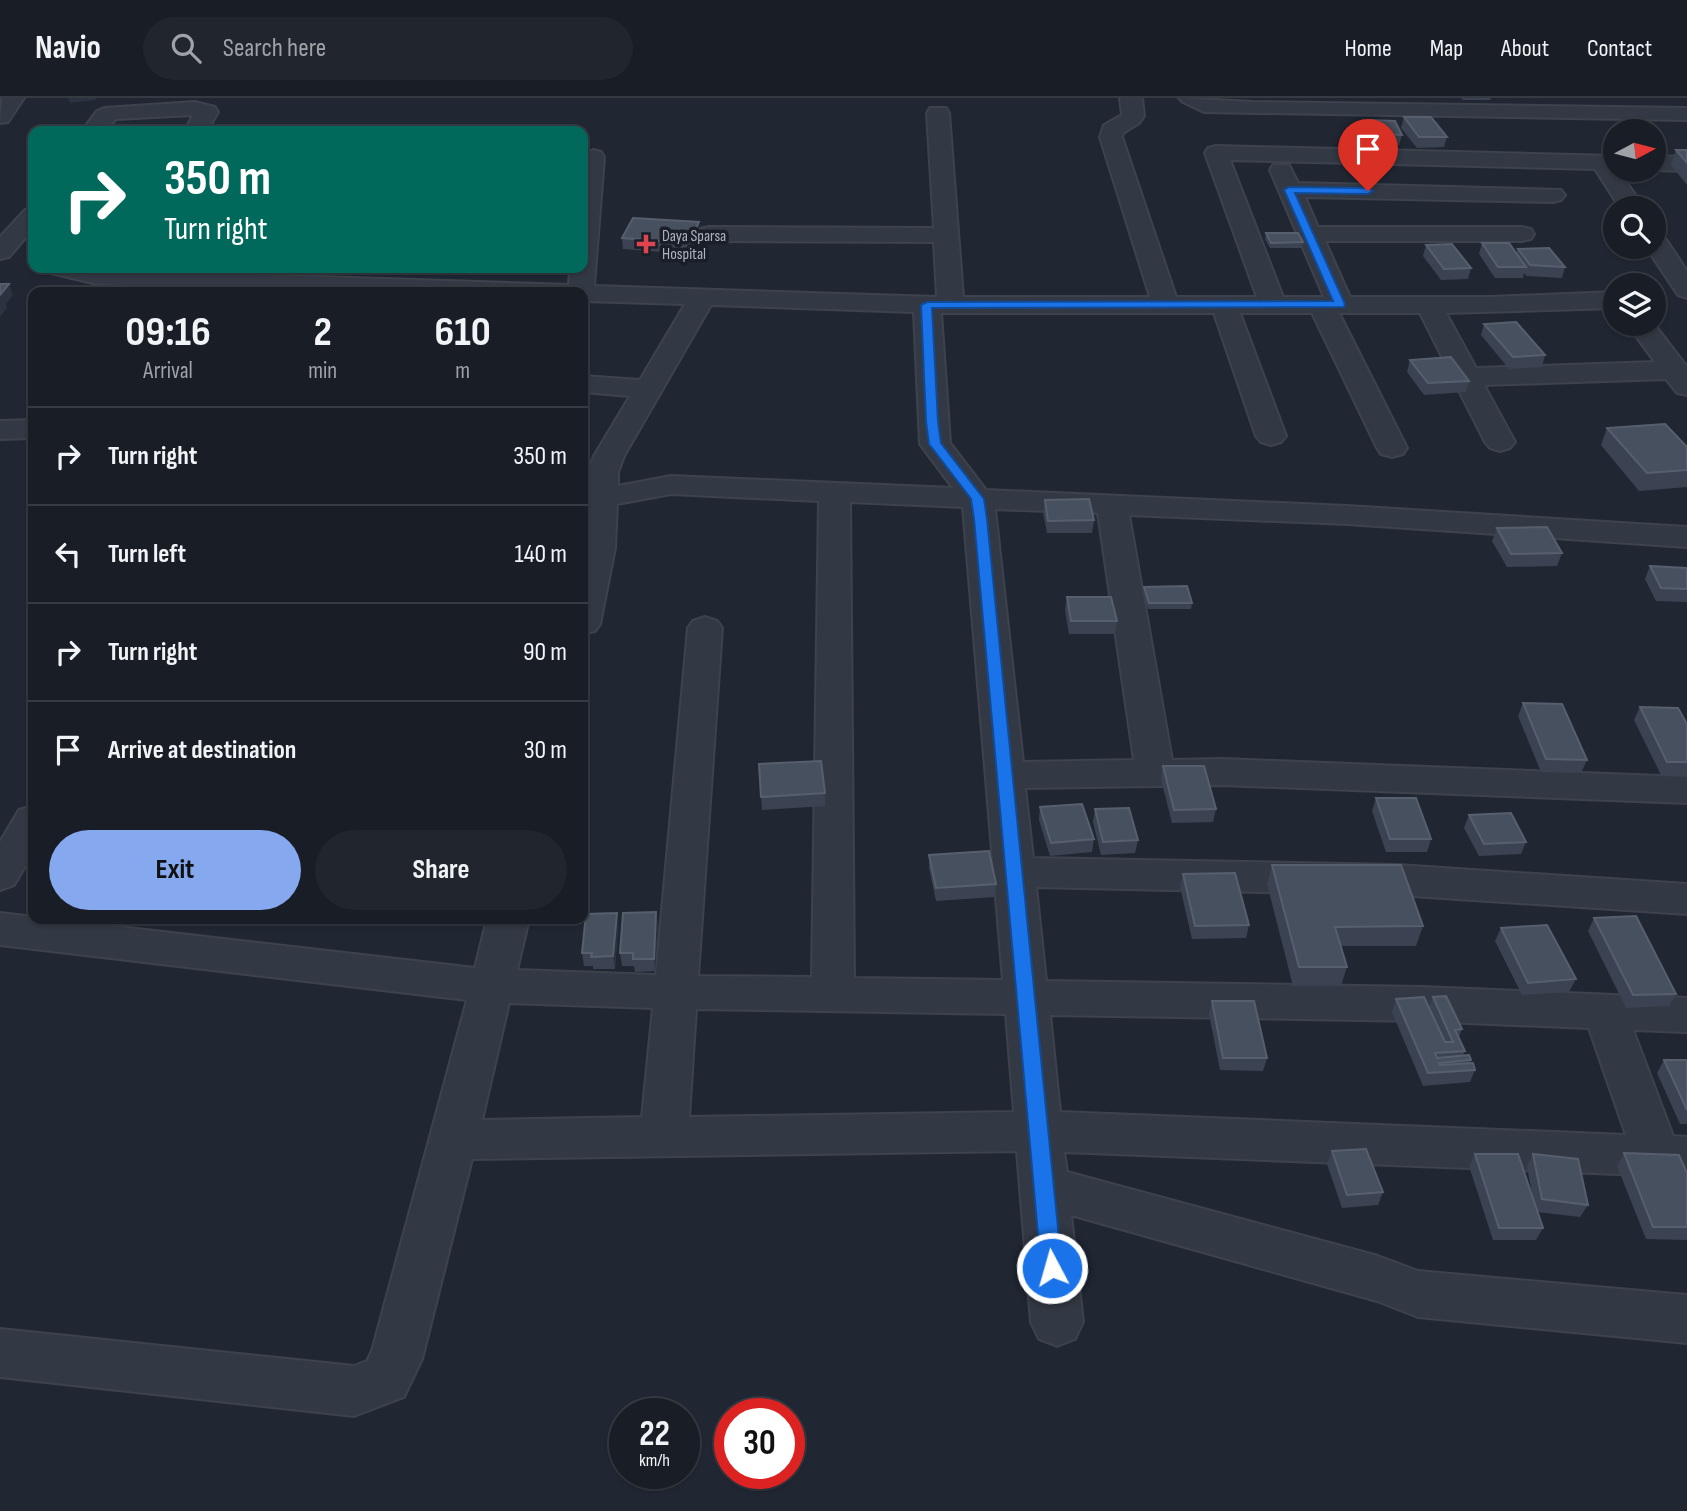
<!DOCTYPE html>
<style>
:root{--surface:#181d26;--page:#21262e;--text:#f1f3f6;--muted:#9fa2a7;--line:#363b43;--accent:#85a8ee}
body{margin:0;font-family:"Sofia Sans Condensed",sans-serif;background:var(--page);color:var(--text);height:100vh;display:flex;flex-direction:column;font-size:26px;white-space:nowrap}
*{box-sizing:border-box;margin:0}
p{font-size:23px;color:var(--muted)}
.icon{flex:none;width:38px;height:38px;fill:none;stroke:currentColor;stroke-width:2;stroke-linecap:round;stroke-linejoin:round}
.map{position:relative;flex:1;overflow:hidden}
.side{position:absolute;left:28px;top:189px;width:560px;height:637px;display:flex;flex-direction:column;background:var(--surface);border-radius:14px;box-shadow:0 2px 5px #0004,0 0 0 2px var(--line)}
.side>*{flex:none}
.top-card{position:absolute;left:28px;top:28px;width:560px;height:147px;border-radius:14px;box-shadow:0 2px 5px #0004,0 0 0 2px var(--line);background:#00695c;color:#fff;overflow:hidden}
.needle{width:46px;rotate:83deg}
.tools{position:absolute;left:1603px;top:21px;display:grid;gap:14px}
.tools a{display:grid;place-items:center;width:63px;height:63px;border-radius:50%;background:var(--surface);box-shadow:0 2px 5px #0004,0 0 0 2px var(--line);font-size:35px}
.speed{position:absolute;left:609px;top:1300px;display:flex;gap:14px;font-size:35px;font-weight:700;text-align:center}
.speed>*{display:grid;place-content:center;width:91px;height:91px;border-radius:50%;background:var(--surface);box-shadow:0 2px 5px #0004,0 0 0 2px var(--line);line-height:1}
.speed small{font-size:18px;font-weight:400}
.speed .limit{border:10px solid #d22;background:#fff;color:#111}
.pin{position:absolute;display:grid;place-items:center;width:60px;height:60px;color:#fff;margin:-72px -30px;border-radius:50% 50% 50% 0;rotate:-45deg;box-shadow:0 0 7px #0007}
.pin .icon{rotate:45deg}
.me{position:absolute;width:77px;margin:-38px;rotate:354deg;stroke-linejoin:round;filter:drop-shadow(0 0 5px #0008)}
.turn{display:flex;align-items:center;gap:24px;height:147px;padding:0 21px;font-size:32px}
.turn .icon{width:91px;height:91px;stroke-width:2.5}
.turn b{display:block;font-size:49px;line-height:60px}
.eta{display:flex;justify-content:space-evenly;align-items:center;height:119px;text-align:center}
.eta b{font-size:42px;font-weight:700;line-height:49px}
.action{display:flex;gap:14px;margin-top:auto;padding:14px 21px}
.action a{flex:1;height:80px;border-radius:42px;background:var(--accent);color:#111;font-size:28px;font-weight:700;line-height:80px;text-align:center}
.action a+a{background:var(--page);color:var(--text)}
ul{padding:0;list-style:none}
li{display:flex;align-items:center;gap:21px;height:98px;padding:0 21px;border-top:2px solid var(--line)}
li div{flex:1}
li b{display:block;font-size:26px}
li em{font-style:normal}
header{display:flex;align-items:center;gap:42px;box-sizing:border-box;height:98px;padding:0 35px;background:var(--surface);border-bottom:2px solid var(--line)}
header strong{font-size:33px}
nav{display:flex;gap:38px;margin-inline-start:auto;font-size:24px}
.search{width:490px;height:63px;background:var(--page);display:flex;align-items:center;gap:18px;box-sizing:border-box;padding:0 24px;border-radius:38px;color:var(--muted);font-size:26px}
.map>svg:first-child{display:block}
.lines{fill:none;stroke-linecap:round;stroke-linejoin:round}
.minor-casing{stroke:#3d424d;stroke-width:4}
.minor{fill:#333944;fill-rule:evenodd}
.wall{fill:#3b4352}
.shaded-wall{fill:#2b3341}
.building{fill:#47505e;stroke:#575f6e;stroke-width:2}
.route{fill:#1a73e8;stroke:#114b97;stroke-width:2}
.health-dot{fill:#e0444e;stroke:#191e28;stroke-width:2.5}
.labels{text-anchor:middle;stroke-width:7;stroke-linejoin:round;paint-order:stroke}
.far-poi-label{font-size:16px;fill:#adb4c1;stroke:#191e28;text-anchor:start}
</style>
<header>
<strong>Navio</strong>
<div class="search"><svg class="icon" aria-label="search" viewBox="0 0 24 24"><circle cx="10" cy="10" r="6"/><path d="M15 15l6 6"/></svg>Search here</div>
<nav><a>Home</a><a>Map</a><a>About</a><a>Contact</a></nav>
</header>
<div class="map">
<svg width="1687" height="1413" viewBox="0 0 1687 1413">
<rect width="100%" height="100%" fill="#202733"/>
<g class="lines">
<!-- minor casing -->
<g class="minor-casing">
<g id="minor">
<polygon points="2,0 24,0 8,24 0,25"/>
<path d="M1120,0H1142L1144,18L1139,25L1123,35L1122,39L1176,199H1257L1205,55L1208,50L1216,48L1615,58V72H1618L1644,110H1620L1595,71L1230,62L1283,199H1324L1270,72L1273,67H1289L1298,85L1561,92L1565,97L1561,102L1553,104L1305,99L1318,129H1522L1531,131L1534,136L1531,141L1522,143H1325L1350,199H1491L1615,194V210L1446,215L1476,270L1655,264L1627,226H1654L1687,269V297L1677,295L1666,281L1484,287L1515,344L1510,350L1500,353L1490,350L1485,344L1420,215H1339L1407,350L1403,356L1392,359L1381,356L1377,350L1312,215H1240L1286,338L1281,344L1271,347L1261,344L1256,338L1214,215H941L950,345L986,392L1347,408L1687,429V449L1347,426L1129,417L1172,662L1222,661L1687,679V705L1222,687L1025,690L1033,760L1397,767L1687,786V816L1397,797L1036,789L1046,883L1421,889L1687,900V934L1633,932L1673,1038L1687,1039V1128L1670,1122L1643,1077L1064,1054L1067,1074L1378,1158L1418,1173L1687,1197V1245L1418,1219L1377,1203L1071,1117L1083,1224L1075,1241L1057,1248L1039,1241L1031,1224L1017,1053L472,1061L422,1261L404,1299L354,1318L0,1279V1231L354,1268L367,1263L372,1253L467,902L0,847V815L475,870L487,821H529L517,872L656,877L688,530L693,523L705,519L717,523L722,530L698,878L812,879L819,403L671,396L617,406L615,450L600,526L595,533L583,536V451L588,374L594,358L630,298L583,294V278L640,282L685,206L583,203V194H341L97,186L51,175L48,170L569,187L570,170H583V57L593,52L601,54L604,59L594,188L937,199L934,144L709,143L700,141L697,136L700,131L709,129L934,130L927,15L930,10H946L949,15L963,199H1150L1100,39L1104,27L1122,17ZM711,207L914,214L920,346L953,390L671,378L618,388V374L624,358ZM850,404L963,409L1003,882L854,880ZM995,411L1098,415L1134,662L1023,664ZM509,905L653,910L642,1019L482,1022ZM696,911L1006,916L1014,1014L689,1019ZM1050,917L1421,923L1589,930L1626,1037L1060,1014Z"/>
<polygon points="1179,0 1253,4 1687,10 1687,22 1204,14 1183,4"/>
<polygon points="195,4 215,9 218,14 207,33 185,33 193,17 116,21 104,33 82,33 97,13 104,10"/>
<polygon points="1654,58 1687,59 1687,73 1654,72"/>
<polygon points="33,110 33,131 9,159 0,161 0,139 25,112"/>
<polygon points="1654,135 1663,137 1687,173 1687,200 1678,197 1646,149 1654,149"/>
<polygon points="33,322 33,340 0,341 0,323"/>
<polygon points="33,708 33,755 14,787 0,792 0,744 19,712"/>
</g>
</g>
<!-- minor -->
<use href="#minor" class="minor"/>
</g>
<!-- wall -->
<g class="wall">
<polygon points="1461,0 1491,0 1490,2 1463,2"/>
<polygon points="1404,19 1447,39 1444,49 1417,50 1401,30"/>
<polygon points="1369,22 1402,37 1399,47 1373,47 1367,32"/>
<polygon points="1676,52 1687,52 1687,87 1671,67"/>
<polygon points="699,135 689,156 623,151 622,140"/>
<polygon points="1266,135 1303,144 1302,150 1270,150 1265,141"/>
<polygon points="1482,145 1516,155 1518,151 1565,169 1562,180 1527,178 1524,175 1523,180 1495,180 1479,156"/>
<polygon points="1426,147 1471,170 1468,181 1441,182 1423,158"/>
<polygon points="1484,226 1545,257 1542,269 1509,271 1481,237"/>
<polygon points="1410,262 1469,283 1466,294 1424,297 1407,274"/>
<polygon points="1607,330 1687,349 1687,389 1639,393 1601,347"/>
<polygon points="1045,402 1094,422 1092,435 1047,435 1043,414"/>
<polygon points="1497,430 1562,455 1557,468 1507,469 1492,443"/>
<polygon points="1650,468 1687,470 1687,504 1656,503 1645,481"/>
<polygon points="1144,489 1192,505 1191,511 1148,511 1143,495"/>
<polygon points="1067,499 1117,523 1115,536 1069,536 1065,512"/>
<polygon points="1523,605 1587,662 1581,675 1541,674 1518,618"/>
<polygon points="1640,609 1687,626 1687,677 1661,677 1634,622"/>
<polygon points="759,666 825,695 825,708 762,712"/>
<polygon points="1163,668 1216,711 1213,724 1172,725 1161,681"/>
<polygon points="1376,700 1431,741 1427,754 1386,754 1372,713"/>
<polygon points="1040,709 1094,741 1092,754 1050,758 1039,722"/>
<polygon points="1095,711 1138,742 1135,755 1101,757 1093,724"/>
<polygon points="1469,717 1526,744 1521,756 1479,758 1464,730"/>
<polygon points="929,757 996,786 995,799 936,803 929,770"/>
<polygon points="1272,767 1423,828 1416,848 1341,848 1347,869 1341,888 1293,888 1267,786"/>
<polygon points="1183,776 1249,827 1246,840 1192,841 1180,789"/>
<polygon points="656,814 658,827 655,873 635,874 634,868 622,868 620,855"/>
<polygon points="1594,820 1676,896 1669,908 1626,910 1588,833"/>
<polygon points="618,828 615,871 593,871 593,868 584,868 582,855"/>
<polygon points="1501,830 1576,881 1569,894 1522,897 1495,843"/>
<polygon points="1433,899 1462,931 1459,939 1465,953 1463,958 1471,962 1470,965 1475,972 1470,984 1423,988 1392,914 1396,901 1429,909"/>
<polygon points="1212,903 1267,960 1263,973 1220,972 1209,916"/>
<polygon points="1664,962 1687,962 1687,1026 1680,1026 1657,975"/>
<polygon points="1332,1053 1383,1094 1378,1107 1342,1110 1327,1066"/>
<polygon points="1624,1055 1687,1075 1687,1142 1646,1141 1617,1068"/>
<polygon points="1475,1056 1533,1101 1527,1068 1533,1056 1588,1107 1580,1119 1537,1114 1543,1130 1536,1142 1493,1142 1469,1068"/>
</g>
<!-- shaded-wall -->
<g class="shaded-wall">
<polygon points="68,0 96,0 96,2 70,5"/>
<polygon points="699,124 699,135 689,156 689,145"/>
<polygon points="9,186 13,197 6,206 7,210 0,219 0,197"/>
<polygon points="656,814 658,827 655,873 654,861"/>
<polygon points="617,815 618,828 615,871 613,858"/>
</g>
<!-- building -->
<g class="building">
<polygon points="1404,19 1431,19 1447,39 1419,39"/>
<polygon points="1369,22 1395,23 1402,37 1375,36"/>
<polygon points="1676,52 1687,52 1687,65"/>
<polygon points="633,120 699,124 689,145 622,140"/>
<polygon points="1266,135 1298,135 1303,144 1271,145"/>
<polygon points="1482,145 1509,145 1526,169 1498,169"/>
<polygon points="1452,146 1471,170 1444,171 1426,147"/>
<polygon points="1549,150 1565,169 1530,167 1518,151"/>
<polygon points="0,186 9,186 0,197"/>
<polygon points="1516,224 1545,257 1513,259 1484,226"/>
<polygon points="1451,259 1469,283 1428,285 1410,262"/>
<polygon points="1665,326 1687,349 1687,372 1647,375 1607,330"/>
<polygon points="1089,401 1094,422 1048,423 1045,402"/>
<polygon points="1547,429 1562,455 1511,456 1497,430"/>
<polygon points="1650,468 1687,470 1687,491 1661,490"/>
<polygon points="1187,488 1192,505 1149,505 1144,489"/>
<polygon points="1067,499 1111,499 1117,523 1071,523"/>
<polygon points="1523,605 1562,606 1587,662 1546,661"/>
<polygon points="1640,609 1678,610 1687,626 1687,664 1667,664"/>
<polygon points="821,663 825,695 761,699 759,666"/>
<polygon points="1163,668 1204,668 1216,711 1174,712"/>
<polygon points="1376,700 1416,700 1431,741 1390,741"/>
<polygon points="1082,706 1094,741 1051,745 1040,709"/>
<polygon points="1129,710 1138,742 1103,744 1095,711"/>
<polygon points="1511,715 1526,744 1484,746 1469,717"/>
<polygon points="989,753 996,786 936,790 929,757"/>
<polygon points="1272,767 1401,767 1423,828 1335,829 1347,869 1299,869"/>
<polygon points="1235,775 1249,827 1195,828 1183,776"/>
<polygon points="656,814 654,861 633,861 633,855 620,855 623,815"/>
<polygon points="617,815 613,858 591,859 592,855 582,855 586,816"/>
<polygon points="1636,818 1676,896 1633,897 1594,820"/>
<polygon points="1547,827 1576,881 1528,885 1501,830"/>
<polygon points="1446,898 1462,931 1455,932 1465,953 1435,955 1437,960 1469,957 1471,962 1439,965 1440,967 1473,965 1475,972 1428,975 1396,901 1424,899 1445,944 1453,944 1433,899"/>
<polygon points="1212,903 1254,903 1267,960 1223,960"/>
<polygon points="1664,962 1687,962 1687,1012"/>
<polygon points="1366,1051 1383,1094 1347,1097 1332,1053"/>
<polygon points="1624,1055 1679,1057 1687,1075 1687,1129 1653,1129"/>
<polygon points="1475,1056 1518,1056 1543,1130 1499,1130"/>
<polygon points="1533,1056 1578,1061 1588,1107 1542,1101"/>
</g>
<!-- route -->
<polygon class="route" points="1289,89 1368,90 1373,93 1368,96 1295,95 1345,206 1344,209 932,210 938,324 941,345 984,401 987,421 1062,1170 1059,1176 1052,1179 1044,1176 1041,1170 974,421 971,401 929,346 926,324 921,207 927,204 1333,203 1284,92"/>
<!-- markers -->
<path class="health-dot" d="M642.5 135.5h7v7h7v7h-7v7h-7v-7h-7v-7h7z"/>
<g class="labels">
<!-- far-poi labels -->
<g class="far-poi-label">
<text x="662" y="143">Daya Sparsa<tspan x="662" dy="18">Hospital</tspan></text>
</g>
</g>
</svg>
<div class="tools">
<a><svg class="needle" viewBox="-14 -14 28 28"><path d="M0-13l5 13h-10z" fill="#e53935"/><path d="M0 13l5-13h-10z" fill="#9fa2a7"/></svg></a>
<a><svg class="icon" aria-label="search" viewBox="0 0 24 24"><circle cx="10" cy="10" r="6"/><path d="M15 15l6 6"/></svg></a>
<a><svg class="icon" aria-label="layers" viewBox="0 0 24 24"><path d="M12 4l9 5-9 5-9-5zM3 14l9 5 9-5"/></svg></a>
</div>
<div class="speed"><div>22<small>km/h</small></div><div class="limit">30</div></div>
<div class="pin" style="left:1368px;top:93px;background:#d93025"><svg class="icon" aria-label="arrive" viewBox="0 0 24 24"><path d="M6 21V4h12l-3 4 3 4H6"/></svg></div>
<svg class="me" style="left:1052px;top:1170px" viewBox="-20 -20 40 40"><circle r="17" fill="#1a73e8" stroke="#fff" stroke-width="3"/><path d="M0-11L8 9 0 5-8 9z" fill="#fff"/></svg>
<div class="top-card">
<div class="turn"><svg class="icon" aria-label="right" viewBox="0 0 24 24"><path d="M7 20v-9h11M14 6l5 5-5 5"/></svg><div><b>350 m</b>Turn right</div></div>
</div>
<section class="side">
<div class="eta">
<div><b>09:16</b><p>Arrival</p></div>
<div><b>2</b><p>min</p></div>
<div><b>610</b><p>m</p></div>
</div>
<ul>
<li><svg class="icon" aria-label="right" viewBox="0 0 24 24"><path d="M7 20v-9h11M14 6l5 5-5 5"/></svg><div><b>Turn right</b></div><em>350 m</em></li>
<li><svg class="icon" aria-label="left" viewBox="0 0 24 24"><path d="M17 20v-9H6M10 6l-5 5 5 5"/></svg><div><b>Turn left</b></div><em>140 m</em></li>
<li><svg class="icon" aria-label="right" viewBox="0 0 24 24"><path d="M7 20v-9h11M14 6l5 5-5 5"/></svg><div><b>Turn right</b></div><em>90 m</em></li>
<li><svg class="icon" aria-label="arrive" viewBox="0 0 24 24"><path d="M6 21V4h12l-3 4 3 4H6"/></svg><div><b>Arrive at destination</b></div><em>30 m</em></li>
</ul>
<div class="action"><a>Exit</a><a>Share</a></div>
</section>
</div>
